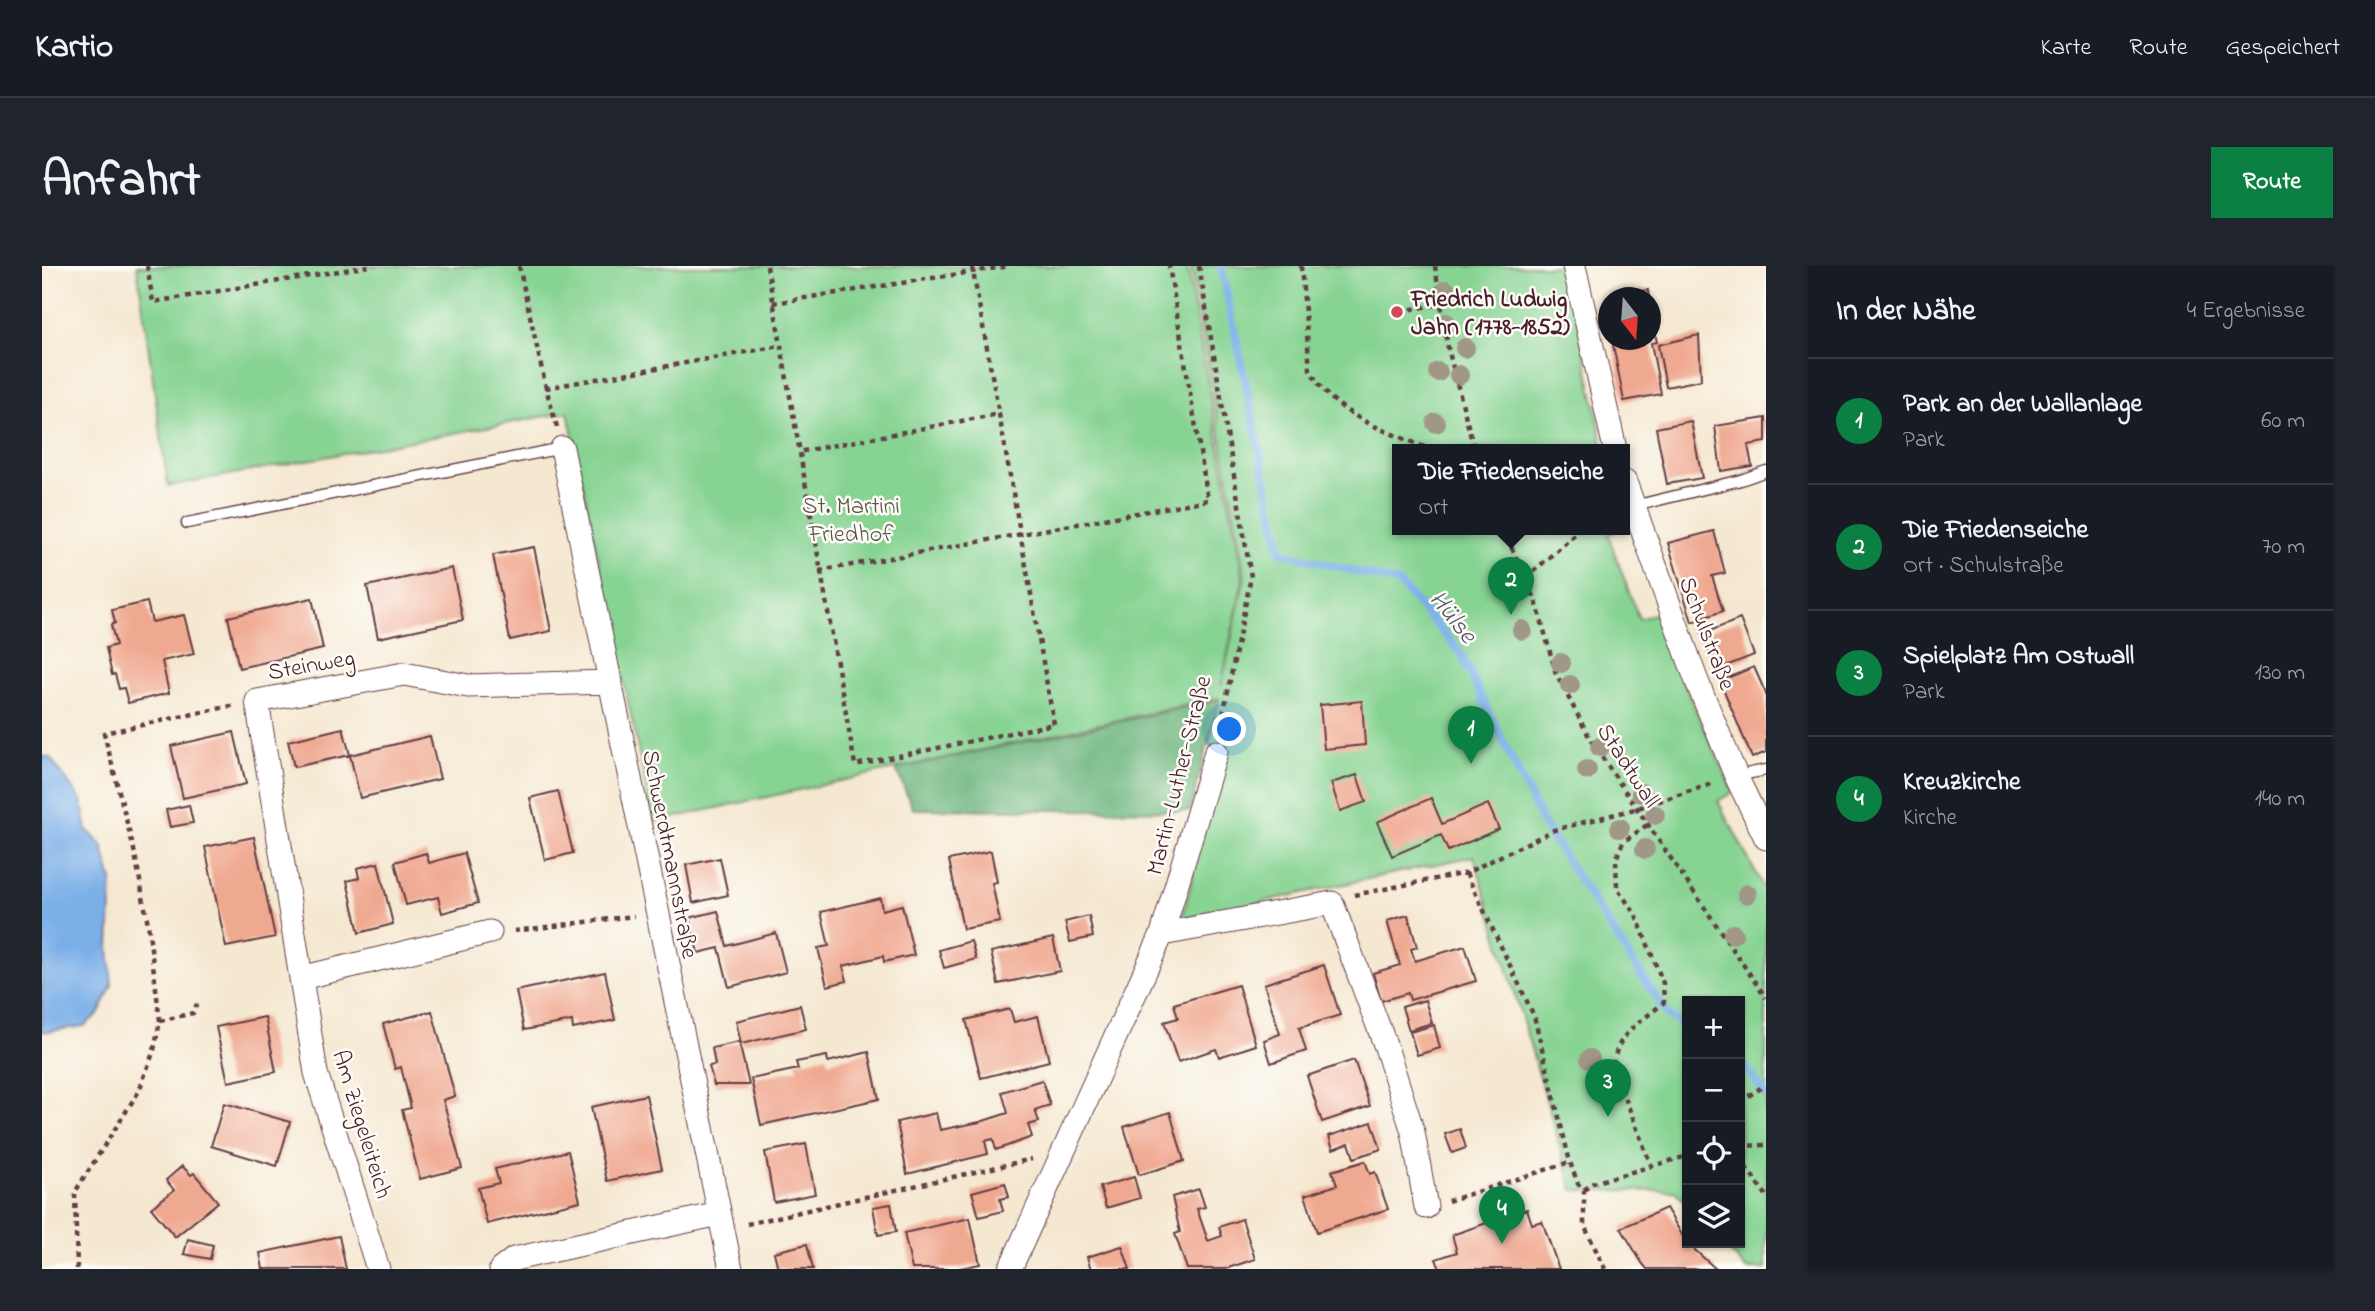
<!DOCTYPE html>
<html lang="de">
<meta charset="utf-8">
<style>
:root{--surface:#171b24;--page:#20242c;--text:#f1f3f6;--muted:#9ea1a6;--line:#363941;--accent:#0b8043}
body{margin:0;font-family:"Indie Flower",sans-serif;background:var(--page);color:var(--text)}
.controls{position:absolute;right:21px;bottom:21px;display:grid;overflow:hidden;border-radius:0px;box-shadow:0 2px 5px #0004}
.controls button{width:63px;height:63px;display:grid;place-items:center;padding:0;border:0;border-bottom:2px solid var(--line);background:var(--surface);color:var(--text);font:35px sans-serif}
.compass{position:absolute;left:1556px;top:21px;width:63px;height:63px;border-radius:50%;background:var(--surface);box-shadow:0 2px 5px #0004;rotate:163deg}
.you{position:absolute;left:1188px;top:464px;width:24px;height:24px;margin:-18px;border:5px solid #fff;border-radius:50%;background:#1a73e8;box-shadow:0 0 0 10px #1a73e833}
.badge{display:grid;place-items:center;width:46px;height:46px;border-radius:50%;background:var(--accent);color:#fff;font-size:23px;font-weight:700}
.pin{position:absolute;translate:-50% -58px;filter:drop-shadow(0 2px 4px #0008)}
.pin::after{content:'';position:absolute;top:37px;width:24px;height:21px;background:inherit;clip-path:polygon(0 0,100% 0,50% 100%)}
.popup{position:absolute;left:1350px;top:178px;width:238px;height:91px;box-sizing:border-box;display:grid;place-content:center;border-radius:0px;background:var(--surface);filter:drop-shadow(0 2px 5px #0005);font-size:23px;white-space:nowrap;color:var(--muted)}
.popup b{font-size:26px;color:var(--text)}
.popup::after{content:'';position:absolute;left:50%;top:100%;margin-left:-14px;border:14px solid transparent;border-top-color:var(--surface)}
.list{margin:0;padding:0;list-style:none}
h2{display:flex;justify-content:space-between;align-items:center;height:91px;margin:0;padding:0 28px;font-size:30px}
h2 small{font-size:23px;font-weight:400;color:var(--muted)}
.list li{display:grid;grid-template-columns:46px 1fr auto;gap:21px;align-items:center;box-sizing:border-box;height:126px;padding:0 28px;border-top:2px solid var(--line)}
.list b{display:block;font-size:26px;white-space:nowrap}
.list p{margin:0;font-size:23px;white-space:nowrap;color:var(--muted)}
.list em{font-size:23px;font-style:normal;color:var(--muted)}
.icon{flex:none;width:38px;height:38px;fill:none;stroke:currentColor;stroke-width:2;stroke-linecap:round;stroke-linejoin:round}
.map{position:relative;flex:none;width:1724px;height:1003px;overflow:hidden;border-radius:0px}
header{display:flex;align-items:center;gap:42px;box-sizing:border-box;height:98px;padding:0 35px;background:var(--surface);border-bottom:2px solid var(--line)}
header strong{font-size:33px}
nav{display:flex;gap:38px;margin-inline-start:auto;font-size:24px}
.intro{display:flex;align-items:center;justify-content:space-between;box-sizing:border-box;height:168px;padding:0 42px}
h1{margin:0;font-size:49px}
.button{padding:18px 32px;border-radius:0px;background:var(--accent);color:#fff;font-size:24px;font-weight:700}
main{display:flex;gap:42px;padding:0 42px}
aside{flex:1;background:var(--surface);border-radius:0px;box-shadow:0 2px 5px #0004}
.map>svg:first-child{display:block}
</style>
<header>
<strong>Kartio</strong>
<nav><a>Karte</a><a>Route</a><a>Gespeichert</a></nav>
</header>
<div class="intro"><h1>Anfahrt</h1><a class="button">Route</a></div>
<main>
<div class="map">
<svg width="1724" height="1003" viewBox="0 0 1724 1003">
<rect width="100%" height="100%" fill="#fdfcf7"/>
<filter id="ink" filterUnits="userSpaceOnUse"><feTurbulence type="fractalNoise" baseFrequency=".0143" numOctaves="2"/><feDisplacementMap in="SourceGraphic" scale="14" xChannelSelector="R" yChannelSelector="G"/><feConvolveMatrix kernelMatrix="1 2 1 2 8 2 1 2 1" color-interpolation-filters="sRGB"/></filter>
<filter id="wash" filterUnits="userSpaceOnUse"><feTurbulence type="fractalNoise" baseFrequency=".00686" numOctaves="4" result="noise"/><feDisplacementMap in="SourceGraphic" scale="28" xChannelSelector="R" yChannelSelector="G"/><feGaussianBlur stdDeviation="1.57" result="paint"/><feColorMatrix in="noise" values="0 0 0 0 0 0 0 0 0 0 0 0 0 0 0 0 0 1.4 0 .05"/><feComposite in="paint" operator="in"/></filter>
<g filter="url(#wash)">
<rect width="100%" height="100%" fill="#f5e8d1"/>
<path fill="#86d392" stroke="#68795e" stroke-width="2" d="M95,0H1145L1201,313L1179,420L1203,311L1149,0H1525L1562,183H1355V263H1579L1566,269L1597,353L1616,347L1642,418L1691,526L1676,535L1724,627V1003H1704L1680,977H1698V735H1645V938L1633,925L1531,924L1432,590L1140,653L1182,486L1167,479L1176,432L611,556L526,146L126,220Z"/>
<path fill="#6cb57c" stroke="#5b6a54" stroke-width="2" d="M1177,434L1148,545L871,543L854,503Z"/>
<path fill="#7aafe8" stroke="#62678a" stroke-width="2" d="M0,490L8,492L39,534L45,564L60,579L70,614L67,683L70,720L56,748L42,760L0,766Z"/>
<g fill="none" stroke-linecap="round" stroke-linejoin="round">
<path stroke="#7aafe8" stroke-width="8" d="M1179,0L1239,286L1357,317L1418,386L1501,558L1626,750L1645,761
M1698,794L1724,829"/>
</g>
<g id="blocks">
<path fill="#f0a991" d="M1606,24L1607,32H1575V30Z
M1608,47L1615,76L1609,77L1619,128L1582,135L1570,74H1608Z
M1657,69L1659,114L1624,121L1616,79Z
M1724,152V176L1706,179L1710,200L1679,205L1673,160Z
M1649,155L1660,212L1625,218L1614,162Z
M1672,265L1683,307L1670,310L1681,345L1650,356L1626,277Z
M492,281L509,365L468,374L451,289Z
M410,302L421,354L336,372L325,320Z
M270,332L281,383L197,402L186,351Z
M105,336L110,356L142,349L152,388L120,395L127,427L86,437L82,422L77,423L73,408L70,409L64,382L74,379L69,359L73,357L70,344Z
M1698,353L1712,389L1674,404L1660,368Z
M1712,401L1724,428V486L1710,492L1678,415Z
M1320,435L1323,479L1282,483L1278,439Z
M301,462L308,489L252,501L246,475Z
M192,466L204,518L141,532L129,480Z
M388,470L398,513L318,532L308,489Z
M1315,509L1324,536L1298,545L1289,517Z
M516,525L531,587L503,594L488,532Z
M1389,532L1400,558L1446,538L1457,563L1406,585L1399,569L1350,590L1335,556Z
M147,539L151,557L128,561L124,544Z
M212,571L233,671L184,681L163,581Z
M949,585L955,616L950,617L958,656L921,663L907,594Z
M384,587L387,597L422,587L436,637L400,647L396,631L364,639L353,596Z
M678,592L686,629L651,637L644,599Z
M336,597L351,658L317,667L305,615L317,612L315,602Z
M838,632L840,644L860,639L872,689L842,696L841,690L801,700L805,715L785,720L776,682L787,680L779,646Z
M676,645L685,680L734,667L744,706L687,721L677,682L656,687L647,652Z
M1366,649L1375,681L1369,683L1373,695L1423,680L1434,715L1368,734L1366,727L1339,735L1331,707L1358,699L1345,655Z
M1047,650L1051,671L1028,676L1023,656Z
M1011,672L1018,705L956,718L949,686Z
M929,675L934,693L902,702L897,684Z
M1282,699L1298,749L1257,762L1264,785L1229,797L1222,774L1238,768L1222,718Z
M563,706L573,754L531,763L530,755L482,764L474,725Z
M1196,719L1214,779L1177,791L1174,783L1136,796L1122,756L1136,752L1132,738Z
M1383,734L1390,757L1367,764L1360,741Z
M758,739L764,763L699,778L694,755Z
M968,743L972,756L996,750L1007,795L939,812L924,754Z
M390,745L413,830L401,834L420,902L378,913L360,844L369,842L359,801L353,803L341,758Z
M223,751L234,806L186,816L174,761Z
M1392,759L1398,782L1375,789L1368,766Z
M697,776L707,819H672L667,800L673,799L670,782Z
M827,786L837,833L719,859L709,813L756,803L754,796L785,790L786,796Z
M1312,794L1328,840L1280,856L1265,810Z
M1000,814L1008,839L993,844L997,856L986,859L990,871L954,884L951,873L943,875L946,888L865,908L855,856L894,847L898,864L938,856L966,847L960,826Z
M604,829L620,903L565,915L549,841Z
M182,837L248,856L235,900L169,880Z
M1128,846L1142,895L1097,909L1082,861Z
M1330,856L1339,883L1312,892L1307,877L1291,883L1287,870Z
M1418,863L1424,882L1410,887L1403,868Z
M764,878L773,928L732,936L723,886Z
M526,885L538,935L445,958L436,922L457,917L453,903Z
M1323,895L1328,908L1333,906L1346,943L1275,966L1263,929L1295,919L1290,905Z
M140,900L149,909L152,907L176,936L133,971L109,942L132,924L124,914Z
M1092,911L1098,932L1064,942L1058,921Z
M963,917L967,931L958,933L961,945L937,951L930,926Z
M1157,923L1163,941L1155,943L1166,975L1180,970L1177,961L1200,953L1213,993L1183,1003H1145L1133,968L1138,966L1130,931Z
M849,938L854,966L836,969L831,941Z
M1624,942L1645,977L1674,1003H1605L1600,997L1579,962Z
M1485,943L1490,958L1500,955L1517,1003H1398L1394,993L1415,986L1410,969Z
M928,952L938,998L914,1003H870L862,967Z
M297,970L304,1003H221L218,987Z
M146,973L171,979L168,993L142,988Z
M765,978L771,1003H736L732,986Z
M1080,980L1088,1003H1049L1045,991Z"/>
</g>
</g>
<g filter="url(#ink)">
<use href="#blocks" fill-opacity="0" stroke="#643d44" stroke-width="2"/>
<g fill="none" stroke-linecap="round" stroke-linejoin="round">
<defs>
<path id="lane" d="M1592,240L1699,214L1724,205
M145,257L520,182
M1694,510L1724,504"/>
<path id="street" d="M1532,0L1573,183
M520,182L689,1003
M1583,216L1654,413L1694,510L1724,572
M1120,668L1290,637L1344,781L1371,866L1384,941
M259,712L215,435L362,408L426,420L569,416
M336,1003L274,807L259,712L448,666
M459,1003L472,993L677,948
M968,1003L1120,668L1174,486"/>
</defs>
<use href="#lane" stroke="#643d44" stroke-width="13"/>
<use href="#street" stroke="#643d44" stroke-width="25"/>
<path stroke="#643d44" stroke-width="4.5" stroke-dasharray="5 5" stroke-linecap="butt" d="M105,0L111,36L327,0
M477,0L504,122
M725,0L813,499L1012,458L957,148L756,186
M930,0L957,148
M1157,0L1209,311L1178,464
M1259,0L1268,103C1289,149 1343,164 1387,183
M1393,0L1406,82L1432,183
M731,37L968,0
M1359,45L1398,38
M515,161L504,122L738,80
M1461,263L1494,335L1514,408L1551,478L1724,732
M777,305L1166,234L1127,0
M1484,312L1539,263
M1605,559L1581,576L1574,593L1575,622L1594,649L1621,717L1622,736C1600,757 1568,769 1573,806L1609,899
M1424,607L1492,750L1528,896L1536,918L1542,924V959L1563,1003
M1312,629L1424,607L1512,564L1593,543L1673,517
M472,665L592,650
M118,755L151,747L155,738
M1698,835L1719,822
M1698,880L1724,879
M1698,893L1724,929
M1542,924L1551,917L1645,890
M1406,935L1528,896
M705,958L990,893
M35,1003L33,926L97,825L112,784L118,755L106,658L93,588L62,467L194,439"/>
<use href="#lane" stroke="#fff" stroke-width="10"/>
<use href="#street" stroke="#fff" stroke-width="23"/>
</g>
<g fill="#a19787">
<circle cx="1404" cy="24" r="10"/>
<circle cx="1404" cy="57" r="10"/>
<circle cx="1423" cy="82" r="10"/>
<circle cx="1396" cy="106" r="10"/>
<circle cx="1417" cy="109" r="10"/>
<circle cx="1394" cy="157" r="10"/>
<circle cx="1480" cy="364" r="10"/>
<circle cx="1519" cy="397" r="10"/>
<circle cx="1528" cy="419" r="10"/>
<circle cx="1558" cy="481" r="10"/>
<circle cx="1545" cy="504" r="10"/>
<circle cx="1599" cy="527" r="10"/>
<circle cx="1613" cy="549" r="10"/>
<circle cx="1578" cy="562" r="10"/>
<circle cx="1603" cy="583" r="10"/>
<circle cx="1705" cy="628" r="10"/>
<circle cx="1691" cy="668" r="10"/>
<circle cx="1548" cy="793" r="10"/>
</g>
</g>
<circle fill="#d1495b" stroke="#fdfcf7" stroke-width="2.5" cx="1355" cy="46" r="7"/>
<g text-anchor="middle" stroke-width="5" stroke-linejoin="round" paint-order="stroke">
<g font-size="24" font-weight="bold" fill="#4a1f2b" stroke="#fdfcf7" text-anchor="start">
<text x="1369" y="40">Friedrich Ludwig<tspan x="1369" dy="28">Jahn (1778-1852)</tspan></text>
</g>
<g font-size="24" fill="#5c554a" stroke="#fdfcf7">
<text x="809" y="247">St. Martini<tspan x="809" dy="28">Friedhof</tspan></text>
</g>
<g font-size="24" fill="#4a1f2b" stroke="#fdfcf7">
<text transform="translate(1666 367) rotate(69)" y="8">Schulstraße</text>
<text transform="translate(269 398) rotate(-10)" y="8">Steinweg</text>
<text transform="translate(1587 499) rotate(57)" y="8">Stadtwall</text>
<text transform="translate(1136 509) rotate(-76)" y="8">Martin-Luther-Straße</text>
<text transform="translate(629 588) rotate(79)" y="8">Schwerdtmannstraße</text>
<text transform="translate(321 858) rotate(73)" y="8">Am Ziegeleiteich</text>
</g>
<g font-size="26" font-style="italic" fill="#5b516d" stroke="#fdfcf7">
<text transform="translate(1412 350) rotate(51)" y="9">Hülse</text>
</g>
</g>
</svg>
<div class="controls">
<button>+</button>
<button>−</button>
<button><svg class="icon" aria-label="locate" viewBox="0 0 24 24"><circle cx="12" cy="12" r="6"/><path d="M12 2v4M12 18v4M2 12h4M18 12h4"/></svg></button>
<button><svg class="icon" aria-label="layers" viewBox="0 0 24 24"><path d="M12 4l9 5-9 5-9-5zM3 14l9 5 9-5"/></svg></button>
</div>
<svg class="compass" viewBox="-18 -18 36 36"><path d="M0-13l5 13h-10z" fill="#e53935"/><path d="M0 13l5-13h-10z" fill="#9ea1a6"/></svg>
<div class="you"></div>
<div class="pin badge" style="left:1429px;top:498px">1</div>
<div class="pin badge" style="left:1469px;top:349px">2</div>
<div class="popup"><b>Die Friedenseiche</b>Ort</div>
<div class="pin badge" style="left:1566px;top:851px">3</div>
<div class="pin badge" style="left:1460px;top:978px">4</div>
</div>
<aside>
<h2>In der Nähe<small>4 Ergebnisse</small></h2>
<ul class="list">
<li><span class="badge">1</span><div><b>Park an der Wallanlage</b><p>Park</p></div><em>60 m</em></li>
<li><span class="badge">2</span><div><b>Die Friedenseiche</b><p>Ort · Schulstraße</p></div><em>70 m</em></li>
<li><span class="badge">3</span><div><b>Spielplatz Am Ostwall</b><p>Park</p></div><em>130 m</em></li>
<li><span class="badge">4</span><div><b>Kreuzkirche</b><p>Kirche</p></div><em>140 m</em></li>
</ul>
</aside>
</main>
